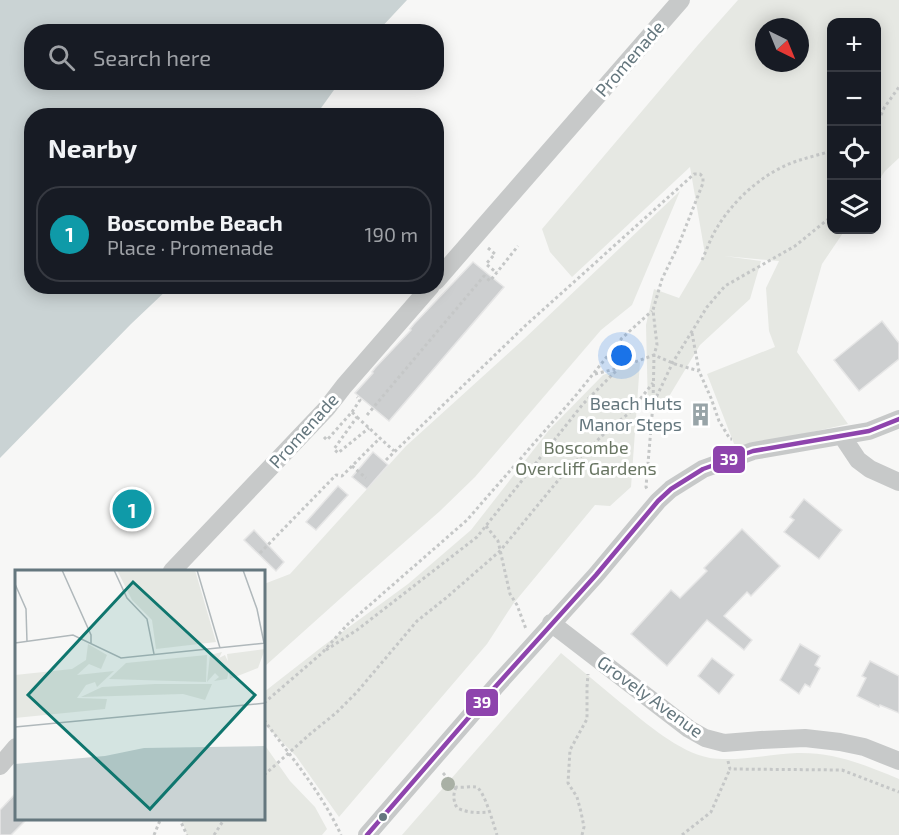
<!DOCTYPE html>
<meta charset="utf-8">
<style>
:root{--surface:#171b24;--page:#242831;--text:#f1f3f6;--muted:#9ea1a6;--line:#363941;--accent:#0b8043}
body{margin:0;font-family:"Exo 2",sans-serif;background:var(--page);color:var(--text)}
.controls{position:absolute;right:18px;top:18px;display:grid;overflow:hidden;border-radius:12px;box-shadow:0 3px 15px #0003}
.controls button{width:54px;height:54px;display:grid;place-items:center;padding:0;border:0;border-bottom:2px solid var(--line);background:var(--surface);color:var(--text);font:30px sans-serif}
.compass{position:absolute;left:755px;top:18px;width:54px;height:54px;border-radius:50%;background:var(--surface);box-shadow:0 3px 15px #0003;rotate:137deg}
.you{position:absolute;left:622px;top:356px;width:21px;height:21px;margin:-15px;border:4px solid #fff;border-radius:50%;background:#1a73e8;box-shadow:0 0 0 9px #1a73e833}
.badge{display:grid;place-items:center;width:39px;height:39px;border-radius:50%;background:var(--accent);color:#fff;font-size:20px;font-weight:700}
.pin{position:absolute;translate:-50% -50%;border:3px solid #fff;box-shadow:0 2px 6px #0006}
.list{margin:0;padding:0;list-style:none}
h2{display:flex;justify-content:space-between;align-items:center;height:78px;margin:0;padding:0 24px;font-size:26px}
h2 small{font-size:20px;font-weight:400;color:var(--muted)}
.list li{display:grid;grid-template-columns:39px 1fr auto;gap:18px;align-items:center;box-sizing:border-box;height:96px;margin:0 12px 12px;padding:0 12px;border:2px solid var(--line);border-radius:24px}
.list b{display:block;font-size:22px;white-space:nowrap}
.list p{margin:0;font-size:20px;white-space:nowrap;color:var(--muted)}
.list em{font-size:20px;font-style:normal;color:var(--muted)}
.icon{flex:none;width:33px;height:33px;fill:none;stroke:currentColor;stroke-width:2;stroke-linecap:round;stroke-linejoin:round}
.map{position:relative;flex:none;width:899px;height:835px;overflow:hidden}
.search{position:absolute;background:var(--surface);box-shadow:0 3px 15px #0003;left:24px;top:24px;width:420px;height:66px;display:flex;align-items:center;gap:15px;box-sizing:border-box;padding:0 21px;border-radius:24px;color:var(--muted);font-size:22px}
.panel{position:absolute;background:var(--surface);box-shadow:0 3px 15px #0003;left:24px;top:108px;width:420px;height:186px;border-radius:24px}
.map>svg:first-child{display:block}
</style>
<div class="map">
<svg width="899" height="835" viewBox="0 0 899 835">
<rect width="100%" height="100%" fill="#f7f7f6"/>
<path fill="#e6e8e3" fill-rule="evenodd" d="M738,0H899V158L885,171L877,183L876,22H832V230H845L822,264L797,352L848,424L736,449L707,374L775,347L769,331L766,288L779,261L724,256L761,261L750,299L700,345L662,408L648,409L646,325L654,289L679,298L705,254L690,167L572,277L550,252L542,229L698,45ZM764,27H800V63H764Z
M680,191L632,305L601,330L475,477L440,511L351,589L264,667V584L290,574L406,446L524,339Z
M640,362L631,487L610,506L595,505L513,604L487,644L339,817L296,756L264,724V692L323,646L408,584L471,530L549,430L603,375Z
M561,653C581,670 601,686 621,703C646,723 678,752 710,758C736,762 771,754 797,753C835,752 865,765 899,779V835H402Z
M264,744L290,781L315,807L327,829L322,835H187L181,819L264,818Z"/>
<path fill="#cad3d4" d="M0,0H407L378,31L32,32V82L339,83L316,115L32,116V286L170,287L131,324L0,458Z"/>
<path fill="#cdcfd0" stroke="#e6e6e6" stroke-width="1.5" d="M473,262L504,287L389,421L355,393L373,373L372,372L375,368L411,330L410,329L414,324Z
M882,321L899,343V359L859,391L834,360Z
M373,452L388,465L367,489L352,477Z
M338,486L348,495L316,530L306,522Z
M804,499L842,530L819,559L784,532L794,520L790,517Z
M742,529L780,566L751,596L747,592L724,616L752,640L744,650L707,620L667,666L631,634L671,590L680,598L707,571L704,568Z
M254,530L284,562L276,571L244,540Z
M800,644L820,656L815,665L820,668L810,687L805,684L799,694L780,680Z
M712,658L734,675L719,694L698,676Z
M870,661L899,676V713L880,705L879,707L857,696L866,678L862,676Z
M16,793V819H27L11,835H0V810Z"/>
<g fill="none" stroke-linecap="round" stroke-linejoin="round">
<path stroke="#c5c7c7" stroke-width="3" stroke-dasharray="3 3" stroke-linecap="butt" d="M876,126L884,108L899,87
M488,248L495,254L486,264L497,273
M702,260C707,249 711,237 718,226C736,197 767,170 800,160C810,157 821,154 832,151
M692,333L699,371L711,398L719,421L730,439H732
M595,374L619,368L654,355L675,364L699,371
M654,402L673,362L707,307L725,286L795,246L832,216
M352,412L360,400L357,397
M367,415L484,276L490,281L518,246
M357,417L394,451
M324,437L327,440L352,412L357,417L334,449L338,453L369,428
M386,460L525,326L694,174H700L703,177V183L679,244L662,279L653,310L657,345L654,355L653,404L646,487L647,489
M352,466L366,478
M486,526L498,541L510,594L517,605L526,629
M260,553L336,475L342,476L380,438
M326,650L357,630L477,537L583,404L619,368
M264,703L322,653L348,624L467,520L577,394L622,338L652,311
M264,720C291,757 322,793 341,835
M728,761L730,769L842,770L899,792
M443,773L456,787C462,788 470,786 476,787C484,789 494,826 497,835
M264,775L310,734L336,713L357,692L417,621L446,598L500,551L565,472L609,429L628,414L653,383
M456,787C453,795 453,800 457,808C468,813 477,813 489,812
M179,818L187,835
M154,835L161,818
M214,835L225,818
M582,835L584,827L581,812L577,797L568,783L570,750L587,719V687L588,674
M682,835L711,812L730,769"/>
<path stroke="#c7c9c9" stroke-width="18" d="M436,281L681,0
M842,436L858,460L870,469L899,482
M172,571L327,408L344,386L431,286
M551,623L689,729L705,738L724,743L761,740L805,738L840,742L864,747L899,761
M0,766L16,747
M367,835L496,686L596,575L658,501L671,489L703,469L753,451L869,431L899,419"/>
<defs>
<path id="bus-1" d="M367,835L496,686L596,575L658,501L671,489L703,469L753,451L869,431L899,419"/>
</defs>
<use href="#bus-1" stroke="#fff" stroke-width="9"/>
<use href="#bus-1" stroke="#8e44ad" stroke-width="4.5"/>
</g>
<circle fill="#a9b0a5" cx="448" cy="784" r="7"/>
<defs>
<symbol id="building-bare" viewBox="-9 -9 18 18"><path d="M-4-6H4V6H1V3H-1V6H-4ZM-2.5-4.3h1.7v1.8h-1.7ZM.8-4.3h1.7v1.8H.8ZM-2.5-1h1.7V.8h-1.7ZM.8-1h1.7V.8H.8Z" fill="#98a4a8" stroke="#fff" stroke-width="2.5" paint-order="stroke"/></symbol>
</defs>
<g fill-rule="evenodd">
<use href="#building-bare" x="684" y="398" width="33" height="33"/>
</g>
<circle fill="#65777e" stroke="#fff" stroke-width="2" cx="383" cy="817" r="5"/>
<g text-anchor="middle" stroke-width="6" stroke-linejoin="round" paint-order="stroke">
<g font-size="18" fill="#65777e" stroke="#fff">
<text transform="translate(630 59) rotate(-49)" y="6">Promenade</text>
<text transform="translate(304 431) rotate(-48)" y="6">Promenade</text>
<text transform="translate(650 697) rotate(36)" y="6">Grovely Avenue</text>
</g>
<g font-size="18" fill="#65777e" stroke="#fff" text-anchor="end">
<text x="682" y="410">Beach Huts<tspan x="682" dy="21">Manor Steps</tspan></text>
</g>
<g font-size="18" fill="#697663" stroke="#fff">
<text x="586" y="454">Boscombe<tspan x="586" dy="21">Overcliff Gardens</tspan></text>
</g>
</g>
<g transform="translate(15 570)">
<rect width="250" height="250" fill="#f7f7f6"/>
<path d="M102,0H180L201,72L141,79L137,50L117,30ZM73,74L92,85L86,99L74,94L62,105L99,101L82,117L80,112L71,115L62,128L92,129L90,139L0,148V105L57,99L71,90ZM250,79L243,98L215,109L212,84ZM207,82L204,88L210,85L215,96L212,109L199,111L204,107L200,103L192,112L195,85ZM192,85L191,112L94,109L111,93ZM140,114H197L190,130L168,124L66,127L87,117Z" fill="#e6e8e3"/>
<path d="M250,176V250H0V194L90,186L129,178Z" fill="#cad3d4"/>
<path fill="none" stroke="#b0b8bb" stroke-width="1.5" d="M47,0L76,65V73M99,0L112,28L132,49L139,84M182,0L205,78M228,0L242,39L249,73M0,14L11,39L12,72M0,73L58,65L106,88L251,73M0,157L251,133"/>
<path fill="#0f766e" fill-opacity="0.15" stroke="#0f766e" stroke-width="3" d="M118,12L240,125L135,239L13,125Z"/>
<rect width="250" height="250" fill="none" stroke="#65777e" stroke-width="3"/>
</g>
<g stroke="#fff" stroke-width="2">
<rect x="712" y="445" width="34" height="29" rx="6" fill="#8e44ad"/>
<rect x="465" y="688" width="34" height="29" rx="6" fill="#8e44ad"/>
</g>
<g font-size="16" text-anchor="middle" font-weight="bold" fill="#fff">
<text x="729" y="465">39</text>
<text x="482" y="708">39</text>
</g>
</svg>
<div class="controls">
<button>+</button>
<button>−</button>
<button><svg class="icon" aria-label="locate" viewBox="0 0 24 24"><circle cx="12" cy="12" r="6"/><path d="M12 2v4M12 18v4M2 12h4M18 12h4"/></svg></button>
<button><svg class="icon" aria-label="layers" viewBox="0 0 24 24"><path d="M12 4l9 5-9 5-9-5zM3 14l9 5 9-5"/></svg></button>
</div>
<svg class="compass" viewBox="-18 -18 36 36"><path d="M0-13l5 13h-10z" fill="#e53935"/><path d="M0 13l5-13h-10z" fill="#9ea1a6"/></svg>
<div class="you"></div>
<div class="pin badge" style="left:132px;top:509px;background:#0f9aa8">1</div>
<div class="search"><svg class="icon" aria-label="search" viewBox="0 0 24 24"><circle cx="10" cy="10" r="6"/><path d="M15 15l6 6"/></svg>Search here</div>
<section class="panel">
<h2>Nearby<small></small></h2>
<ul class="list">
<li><span class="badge" style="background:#0f9aa8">1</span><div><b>Boscombe Beach</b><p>Place · Promenade</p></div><em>190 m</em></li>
</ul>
</section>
</div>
